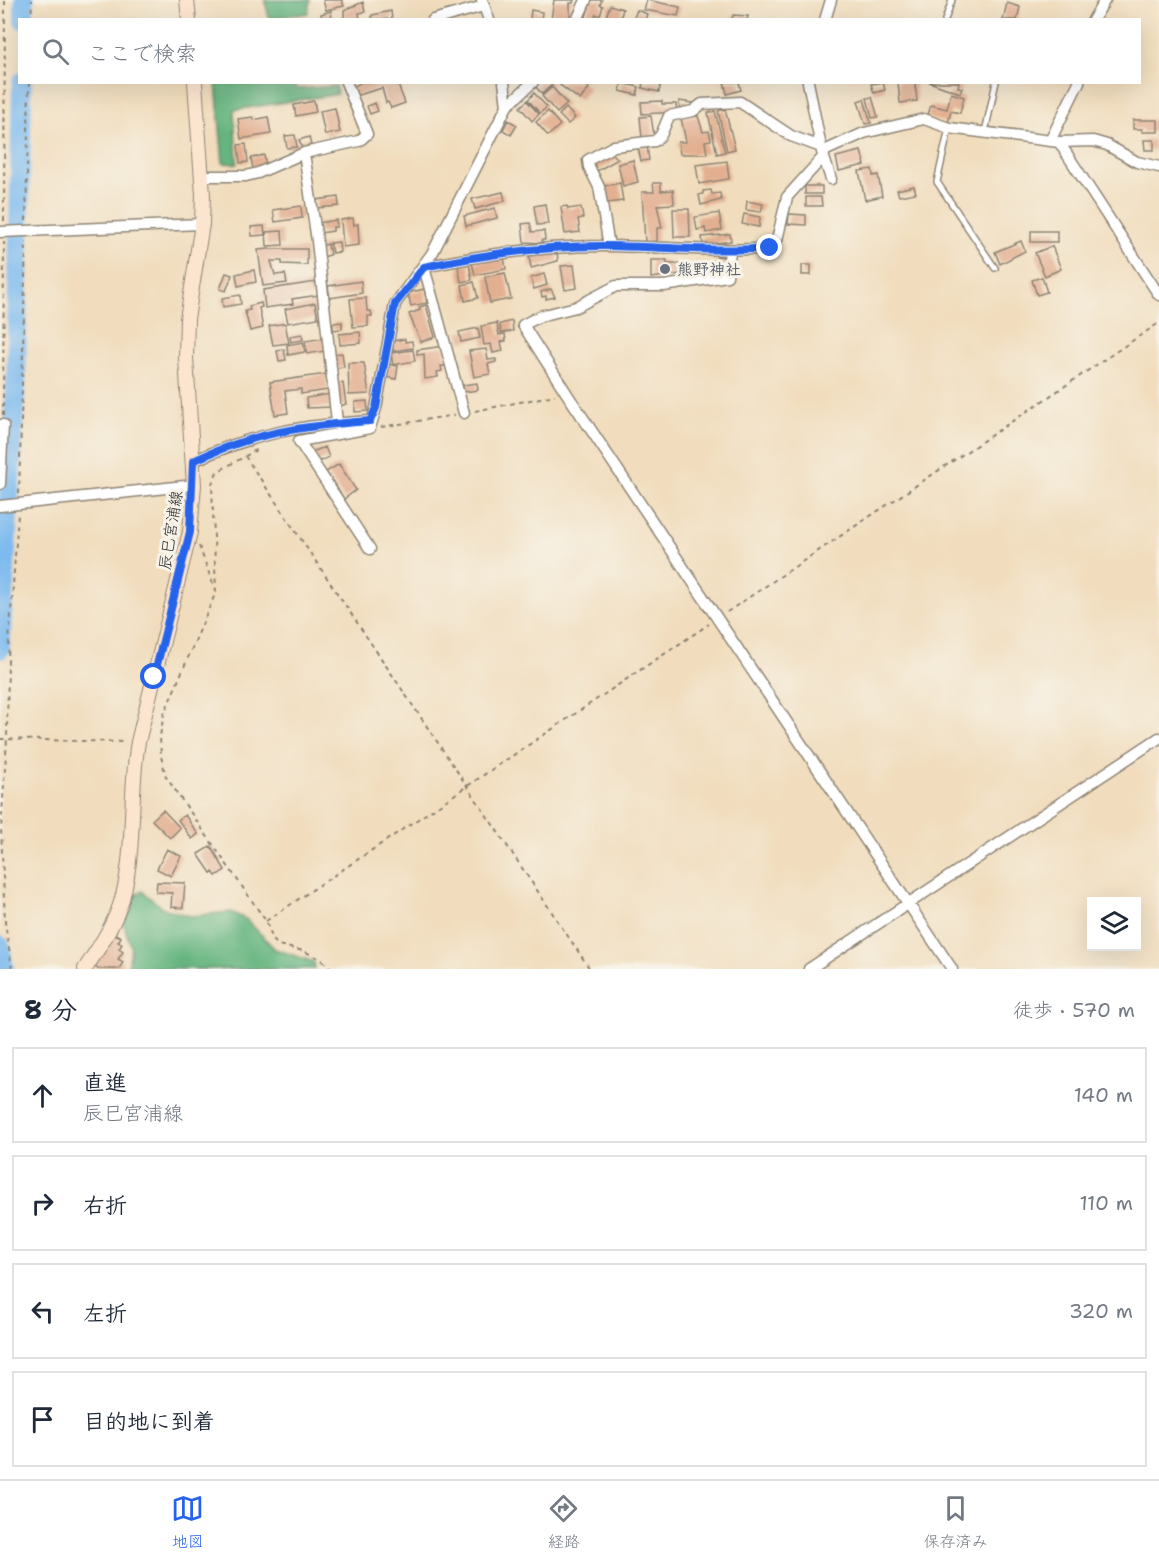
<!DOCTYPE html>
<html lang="ja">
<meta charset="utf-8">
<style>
:root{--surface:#fff;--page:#f6f6f7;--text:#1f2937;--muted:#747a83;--line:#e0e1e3;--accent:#2563eb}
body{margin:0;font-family:"Shantell Sans","Klee One",sans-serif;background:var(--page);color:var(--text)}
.controls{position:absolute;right:18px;bottom:18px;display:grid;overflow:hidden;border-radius:0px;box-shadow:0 6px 24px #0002}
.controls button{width:54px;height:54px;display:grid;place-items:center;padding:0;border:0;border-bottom:2px solid var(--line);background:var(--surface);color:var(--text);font:30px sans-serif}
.stop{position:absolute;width:18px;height:18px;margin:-14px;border:4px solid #2563eb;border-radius:50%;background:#fff}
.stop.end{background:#2563eb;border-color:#fff;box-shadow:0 2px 6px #0008}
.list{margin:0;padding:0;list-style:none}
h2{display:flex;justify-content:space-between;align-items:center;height:78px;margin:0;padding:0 24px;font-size:26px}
h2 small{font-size:20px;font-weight:400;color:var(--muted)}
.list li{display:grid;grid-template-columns:39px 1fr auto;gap:18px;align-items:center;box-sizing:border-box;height:96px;margin:0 12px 12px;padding:0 12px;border:2px solid var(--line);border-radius:0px}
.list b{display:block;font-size:22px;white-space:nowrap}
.list p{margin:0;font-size:20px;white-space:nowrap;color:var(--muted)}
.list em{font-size:20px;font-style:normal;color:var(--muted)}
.icon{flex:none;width:33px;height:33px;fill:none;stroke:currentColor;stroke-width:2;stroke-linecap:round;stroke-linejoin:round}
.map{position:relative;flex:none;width:1159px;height:969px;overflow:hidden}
.search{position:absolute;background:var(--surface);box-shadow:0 6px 24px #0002;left:18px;right:18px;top:18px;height:66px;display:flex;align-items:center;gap:15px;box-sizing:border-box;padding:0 21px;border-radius:0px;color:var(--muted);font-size:22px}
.sheet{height:510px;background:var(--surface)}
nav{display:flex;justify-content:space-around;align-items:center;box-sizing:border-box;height:84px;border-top:2px solid var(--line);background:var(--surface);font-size:16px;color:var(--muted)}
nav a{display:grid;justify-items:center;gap:3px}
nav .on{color:var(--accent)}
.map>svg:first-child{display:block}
</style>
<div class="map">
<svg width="1159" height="969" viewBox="0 0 1159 969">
<rect width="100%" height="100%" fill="#f7f3e8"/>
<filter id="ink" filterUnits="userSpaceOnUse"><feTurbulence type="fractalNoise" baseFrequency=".0167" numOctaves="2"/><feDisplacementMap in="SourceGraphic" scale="12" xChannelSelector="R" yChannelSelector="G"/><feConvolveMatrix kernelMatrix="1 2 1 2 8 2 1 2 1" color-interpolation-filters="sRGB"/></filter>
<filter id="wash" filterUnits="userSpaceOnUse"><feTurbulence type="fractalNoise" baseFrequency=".008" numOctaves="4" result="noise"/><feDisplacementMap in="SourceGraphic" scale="24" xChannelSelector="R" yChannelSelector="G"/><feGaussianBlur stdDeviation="1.35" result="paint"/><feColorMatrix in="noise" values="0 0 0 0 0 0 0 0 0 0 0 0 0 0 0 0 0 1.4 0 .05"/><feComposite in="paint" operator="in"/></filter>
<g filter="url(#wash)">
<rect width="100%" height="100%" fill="#f1ddbd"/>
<path fill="#66b580" stroke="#487056" stroke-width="1.5" d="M265,0H310L308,13L269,19Z
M216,83H295L296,89L336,86L337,94L234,110L237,164L223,163Z
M142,891L163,908L190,916L231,912L246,919L275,949L314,962L315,969H128L131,947L123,922L130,899Z"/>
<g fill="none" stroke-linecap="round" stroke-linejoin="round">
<path stroke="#7cbaef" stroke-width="20" d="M24,20V0
M0,649L16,382L22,82
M0,946L4,969"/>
</g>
<g id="blocks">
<path fill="#e3af91" d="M323,0H342L344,6L326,10Z
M554,0H574L573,3H570V20H551Z
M591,0H602L600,5L603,6L600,16L596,14L594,20H585Z
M647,0L680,7L678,16L644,10Z
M363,2L365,12L359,13L360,20H344V10Z
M1007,3L1020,7L1017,20H1003Z
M610,5L623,9L620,20H605Z
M531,10L542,12L541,20H530Z
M637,10L647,14L645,20H633Z
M331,11L332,20H322L321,14Z
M391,11L392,19L372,20V15Z
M733,15L748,16L747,20H732Z
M361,82H397L405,103L391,108L388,102L386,103L382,88L355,96L352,88Z
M539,82H555L542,94L535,86Z
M562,82H582L589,88L580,100L560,85Z
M643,82H661L659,92L642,88Z
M724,82H739L741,90L727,94Z
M883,82L885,90L874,93L871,84Z
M898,82H915L917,101L900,103Z
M929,82H959L958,87L962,88L960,93Z
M622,83L639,87L637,95L620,91Z
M552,87L567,104L557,113L542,96Z
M534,93L547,107L540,113L528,100Z
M951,93L964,97L960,113L951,111L948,123L927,118L931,105L947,109Z
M872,97L878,117L872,118L867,98Z
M864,99L871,123L865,124L858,101Z
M314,101L316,112L296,116L294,105Z
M527,101L539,114L532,121L520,107Z
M662,101V104H676L677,112L642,114L641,102Z
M679,101L693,103L694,108L680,110Z
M375,103L378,111L370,114L367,106Z
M335,108L340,132L325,135L320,111Z
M566,108L575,118L568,124L559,115Z
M725,109L735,149L727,151L718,111Z
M548,111L560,125L548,136L536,122Z
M715,111L725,152L717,154L708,113Z
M651,116L654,136L642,138L640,117Z
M698,116L703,132L709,131L711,140L705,141L707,154H680L678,142H686L681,118Z
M253,117L254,120L268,117L271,134L241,139L238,119Z
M508,120L517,125L511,135L503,130Z
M1133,120H1158V132H1142V129H1133Z
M295,135L297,147L287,148L285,136Z
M309,137L311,145L302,148L299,140Z
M1144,140H1154V150H1145Z
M246,144L248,162L240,163L238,145Z
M647,146L649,160L641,161L638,148Z
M610,151L618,159L597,171L592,161Z
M861,151L865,165L839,171L836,157Z
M264,155L266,167L253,169L251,158Z
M633,160L638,182L623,186L618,164Z
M727,161L729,179L699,184L696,165Z
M872,169L873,176L878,175L882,196L865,200L859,171Z
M620,183L623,201L607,203L604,186Z
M653,183H661V191L673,190L674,204L657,205L662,228H657V241L645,242L642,192H654Z
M805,186H822V194H805Z
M914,186L916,193L899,196L897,190Z
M711,190L712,194L720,193L721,200L701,205L699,195L703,194V191Z
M503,192L505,201L475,209L472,199Z
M338,197L339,206L317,208L316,200Z
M806,197H821L822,206H806Z
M747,201L763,204L761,212L746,210Z
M545,204L548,224L537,225L534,206Z
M301,206L302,218L275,222L273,210Z
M567,206L568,209L581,207L583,218L578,219L580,232L565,234L561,207Z
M495,208L497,218L466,226L464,216Z
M673,209H689L690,237H674Z
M719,213L722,230L706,233L705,228L697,230L695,217Z
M744,214L760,217L759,227L742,224Z
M789,214L806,215V225L788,224Z
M353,218L354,225L358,224L359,245L343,247L341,220Z
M336,220L337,227H333V231L320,233L318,223Z
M530,223L532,232L544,231L545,240H542V243L524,242L522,224Z
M264,226L265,235L252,236L251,227Z
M282,231L283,245L267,246L266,232Z
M1031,231H1057V242H1031Z
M730,234L731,241L703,245L702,237Z
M1021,241L1025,251L1000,264L995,252Z
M339,242L340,252L332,253L330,243Z
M328,244L330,255L322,257L320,246Z
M1052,246L1061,269L1045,276L1035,253Z
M269,249H307V265L282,264V261H271L275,275L285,274L287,283L263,286L258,250Z
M557,251L558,261L531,268L529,256Z
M717,256L724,257L723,272L715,271Z
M504,257L506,269L475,275L472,263Z
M651,260H667V264H679L680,274L651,278Z
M469,264L472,280L461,282L458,266Z
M574,265L577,288L565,290L561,266Z
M802,265H811V275H802Z
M254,270L256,282L238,286L236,274Z
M226,273L232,275L226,291L220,289Z
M505,273L511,299L490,303L485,277Z
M544,274L547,285L534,289L531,278Z
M1042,277L1047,292L1037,295L1032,280Z
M361,281L362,293L330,298L328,286Z
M316,282L319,295L292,299L293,304L265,308L263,290Z
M474,282L478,298L465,301L462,285Z
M424,289L427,303L411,306L408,293Z
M551,289L555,297L546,299V296L542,297L541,292Z
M240,295L241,304L223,307L222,298Z
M366,298L367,311H371L372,316H368V326L353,327L350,299Z
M261,303L262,307L259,308L263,328L250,331L245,311L250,310L249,306Z
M315,303L318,318L288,323L285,309Z
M426,305L435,337L421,342L409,314L420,310L419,307Z
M512,321L513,331L501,333L500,324Z
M342,322V329L333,330V323Z
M285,323L289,343L273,345L269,326Z
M497,323L499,335L505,334L506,341L501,342L503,351L493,353L491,344L484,345L481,326Z
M478,328L480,338L461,342L459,332Z
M360,332L361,343L340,345L339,334Z
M302,334L303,340L291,342L290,336Z
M324,338L326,351L307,354L305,341Z
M405,339V342L412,341L413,348L393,351L392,341Z
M303,342L305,352L288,355L287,345Z
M444,346L447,366H441L442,371L437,372L438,377L425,379L424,354L417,355V350Z
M284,349L286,360L279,361L277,351Z
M486,349L488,360L496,359V362L488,364L490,374L474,377L469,351Z
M413,350L415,361L393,365L391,353Z
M342,353L344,367L335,368L333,354Z
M348,363H364L369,394L349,395Z
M388,364L398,366L396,379L386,377Z
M326,374L328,390L301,394V389L285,391L288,413L275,415L270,382Z
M343,383L346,404L340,406L336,384Z
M477,383L478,390L464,392L463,385Z
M330,394L332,407L307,408L306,398Z
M367,401L368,411L355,412V402Z
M325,447L329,457L316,463L312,452Z
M339,464L356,490L344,499L326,472Z
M163,810L180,828L170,838L152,820Z
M185,815L198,834L192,839L178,820Z
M211,846L225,870L216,876L213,872L211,873L198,854Z
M167,849L181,856L171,876L157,869Z
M157,882L185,883L183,908L171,907L172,893L156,892Z
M115,934L121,937L118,942L122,944L119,949L123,952L118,959L123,962L119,969H98L95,967Z"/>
</g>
</g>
<g filter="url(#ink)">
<use href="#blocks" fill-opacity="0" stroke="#8e8474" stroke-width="1.5"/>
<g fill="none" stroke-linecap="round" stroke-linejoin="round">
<defs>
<path id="service" d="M945,20L952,0
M949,128L937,182L995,268
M985,132L996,82"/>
<path id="minor" d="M482,0L489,20
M433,20L484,6
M577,20L586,0
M825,20L831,0
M1093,20L1105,0
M504,82L507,106
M808,82L822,152L831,179
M1051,139L1079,82
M1059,142L1159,295
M822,152L864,133L924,119L949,128L1059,142L1093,141L1107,145L1137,162L1159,167
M304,153L317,241L337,422
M203,176H246L258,173L304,153L359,141L367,134L346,82
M0,232L202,224
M609,246L599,187L589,167L588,160L614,146L655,141L661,135L669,116L693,111L702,104L740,102L791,136L821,147
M730,251L727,276L664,286H616L576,307L540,316L523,325L567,394L952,969
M424,267C486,254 547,245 610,246C664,247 717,252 770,248L777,240L787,197L824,156
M424,267L464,413
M0,425H3L0,484
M193,461C255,433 303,425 370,421
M0,506L194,485
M370,549L299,441L370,428L376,408L395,304L433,252L507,106L533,82
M809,969L1159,738"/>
<path id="secondary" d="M187,0L189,20
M85,969C99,947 115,924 122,899C136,849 129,793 138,742L190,532L194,485L186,358L187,319L202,224L203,195L195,82"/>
</defs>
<use href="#service" stroke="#8e8474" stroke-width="8"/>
<use href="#minor" stroke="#8e8474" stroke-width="13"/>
<use href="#secondary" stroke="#8e8474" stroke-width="16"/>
<path stroke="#8e8474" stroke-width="2" stroke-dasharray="4.5 4.5" stroke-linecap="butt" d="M31,20L32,0
M4,221L5,0
M26,221L29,82
M475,411L555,395
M3,416L4,242
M381,427L455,415
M245,456L590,969
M19,494L26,241
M199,546L216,592L164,714L160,736L161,756L166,777L266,921L273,940L278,945L304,951L322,960L331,969
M216,592L212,484L217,472L258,449
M727,612L1159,323
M0,739L126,742
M266,921L709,624
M12,969L5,922L1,829L7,739L8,657L18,514"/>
<use href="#service" stroke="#fff" stroke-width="5"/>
<use href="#minor" stroke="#fff" stroke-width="10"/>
<use href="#secondary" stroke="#fce5cf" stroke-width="14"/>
</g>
</g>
<g fill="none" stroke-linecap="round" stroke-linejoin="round" filter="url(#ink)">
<path stroke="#2563eb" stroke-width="8" d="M154,677L190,532L193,461C255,432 303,426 370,421L376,408L395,304L424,267C486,254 547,245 610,246C664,247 717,252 770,248"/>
</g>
<circle fill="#6b7280" stroke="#f7f3e8" stroke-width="2" cx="665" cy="269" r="6"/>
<g text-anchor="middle" stroke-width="6" stroke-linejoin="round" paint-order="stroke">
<g font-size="16" font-weight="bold" fill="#5b616d" stroke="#f7f3e8" text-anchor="start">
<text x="677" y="275">熊野神社</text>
</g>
<g font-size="16" fill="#2b2b2b" stroke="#f7f3e8">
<text transform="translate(170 530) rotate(-81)" y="6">辰巳宮浦線</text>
</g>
</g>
</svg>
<div class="controls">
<button><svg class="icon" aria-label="layers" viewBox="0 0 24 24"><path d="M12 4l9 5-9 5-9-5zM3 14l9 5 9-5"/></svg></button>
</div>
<div class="stop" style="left:154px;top:677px"></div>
<div class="stop end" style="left:770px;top:248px"></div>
<div class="search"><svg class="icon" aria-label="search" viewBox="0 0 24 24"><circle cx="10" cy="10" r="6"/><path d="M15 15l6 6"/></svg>ここで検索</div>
</div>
<section class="sheet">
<h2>8 分<small>徒歩 · 570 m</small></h2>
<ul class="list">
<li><svg class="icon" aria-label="ahead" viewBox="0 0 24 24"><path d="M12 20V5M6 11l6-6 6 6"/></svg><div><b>直進</b><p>辰巳宮浦線</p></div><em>140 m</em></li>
<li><svg class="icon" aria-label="right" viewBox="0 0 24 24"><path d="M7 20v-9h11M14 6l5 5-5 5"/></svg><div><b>右折</b></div><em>110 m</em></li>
<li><svg class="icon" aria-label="left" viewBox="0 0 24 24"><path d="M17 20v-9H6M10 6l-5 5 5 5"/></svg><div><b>左折</b></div><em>320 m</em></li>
<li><svg class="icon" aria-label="arrive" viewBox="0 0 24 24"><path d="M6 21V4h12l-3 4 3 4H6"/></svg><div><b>目的地に到着</b></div></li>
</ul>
</section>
<nav>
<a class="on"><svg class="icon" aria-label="map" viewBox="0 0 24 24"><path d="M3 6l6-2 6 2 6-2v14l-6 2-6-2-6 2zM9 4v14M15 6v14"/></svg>地図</a>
<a><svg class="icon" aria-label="directions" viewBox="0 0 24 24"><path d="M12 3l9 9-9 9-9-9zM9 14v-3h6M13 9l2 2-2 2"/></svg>経路</a>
<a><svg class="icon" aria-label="saved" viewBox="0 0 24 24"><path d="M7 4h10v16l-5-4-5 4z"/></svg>保存済み</a>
</nav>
